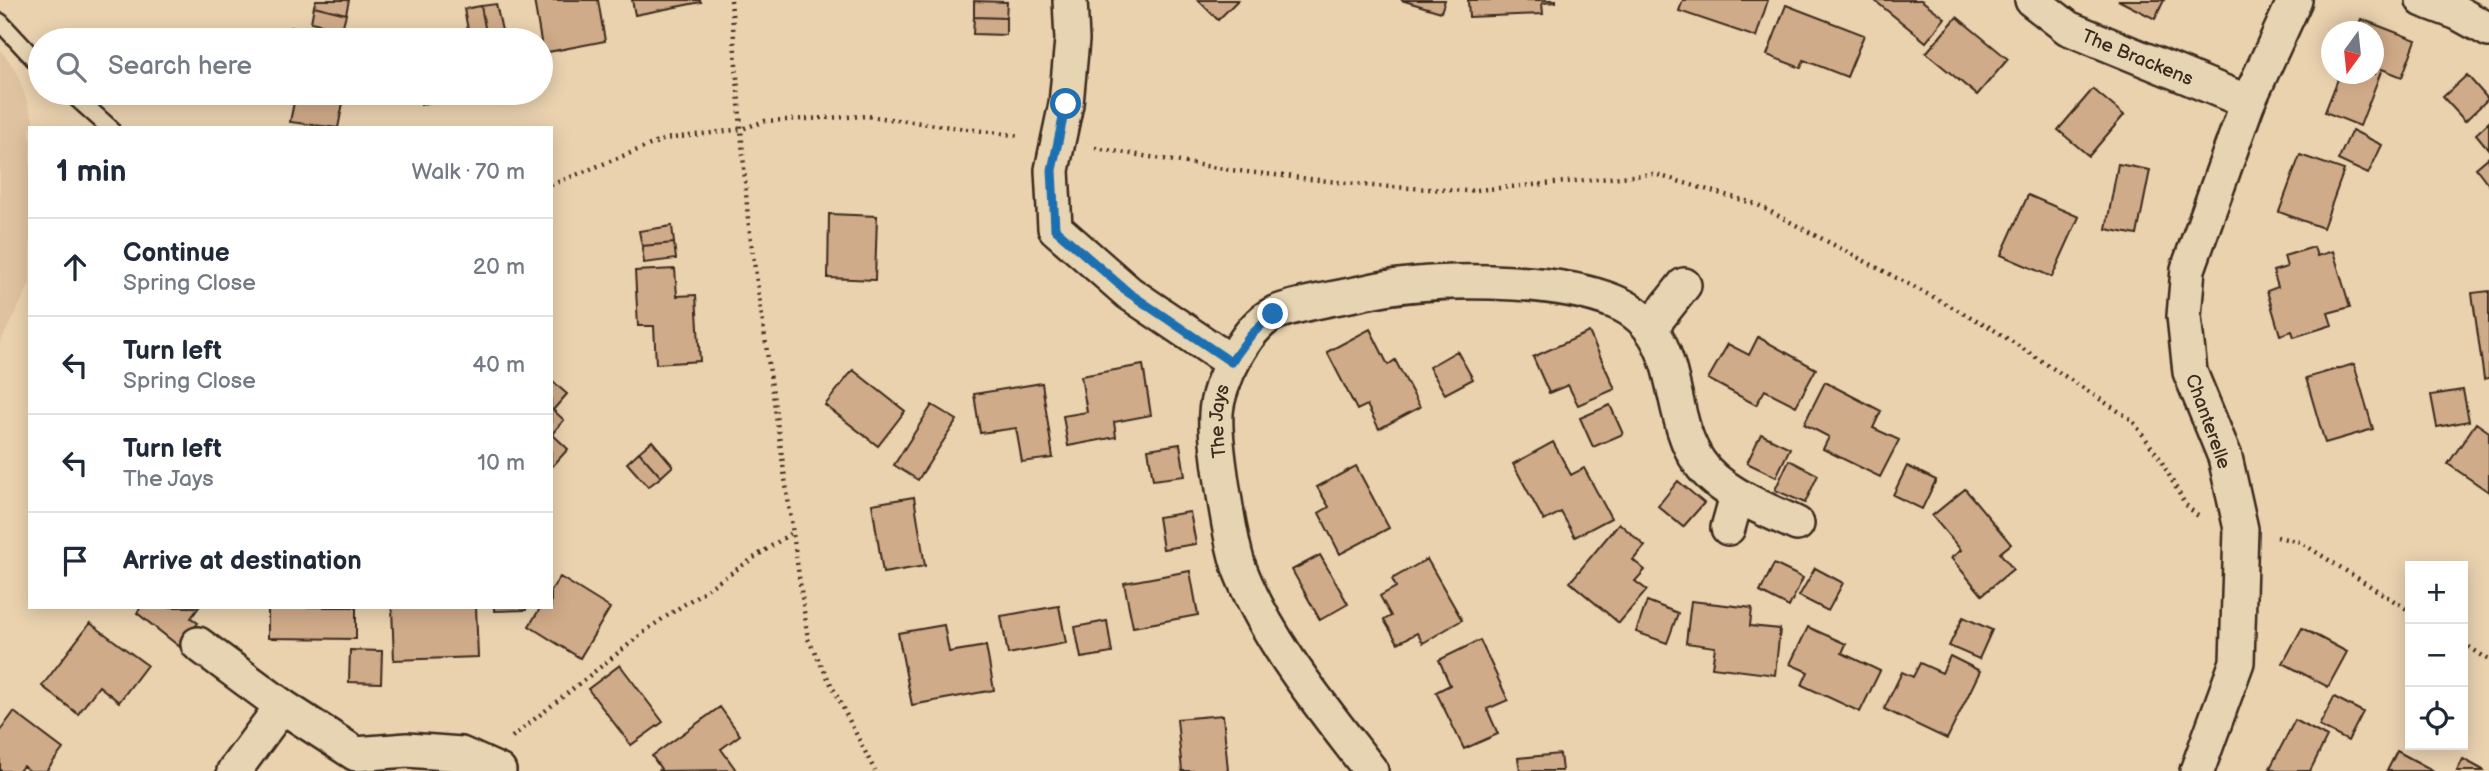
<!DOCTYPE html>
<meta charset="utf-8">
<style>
:root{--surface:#fff;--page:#f6f6f7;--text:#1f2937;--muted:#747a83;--line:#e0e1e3}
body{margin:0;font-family:"Balsamiq Sans",sans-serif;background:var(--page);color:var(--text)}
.controls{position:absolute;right:21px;bottom:21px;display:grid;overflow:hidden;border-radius:0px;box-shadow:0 4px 18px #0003}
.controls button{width:63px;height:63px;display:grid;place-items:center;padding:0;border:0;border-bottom:2px solid var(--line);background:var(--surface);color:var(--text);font:35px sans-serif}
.compass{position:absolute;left:2321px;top:21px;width:63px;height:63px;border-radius:50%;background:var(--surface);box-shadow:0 4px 18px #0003;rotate:195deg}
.stop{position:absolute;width:21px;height:21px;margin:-16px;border:5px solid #1f6fb2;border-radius:50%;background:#fff}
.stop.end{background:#1f6fb2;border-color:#fff;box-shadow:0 2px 7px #0008}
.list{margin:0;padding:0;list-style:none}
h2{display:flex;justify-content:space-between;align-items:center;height:91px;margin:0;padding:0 28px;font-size:30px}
h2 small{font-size:23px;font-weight:400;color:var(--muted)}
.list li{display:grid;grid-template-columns:46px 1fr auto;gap:21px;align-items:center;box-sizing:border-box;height:98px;padding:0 28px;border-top:2px solid var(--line)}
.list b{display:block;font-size:26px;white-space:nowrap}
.list p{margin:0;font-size:23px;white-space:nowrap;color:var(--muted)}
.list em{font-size:23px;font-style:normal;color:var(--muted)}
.icon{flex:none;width:38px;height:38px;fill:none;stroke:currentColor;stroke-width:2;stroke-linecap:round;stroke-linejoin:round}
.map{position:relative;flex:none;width:2489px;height:771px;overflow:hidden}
.search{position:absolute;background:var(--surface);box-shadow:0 4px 18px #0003;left:28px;top:28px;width:525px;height:77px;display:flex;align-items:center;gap:18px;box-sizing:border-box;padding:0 24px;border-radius:38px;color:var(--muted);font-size:26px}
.panel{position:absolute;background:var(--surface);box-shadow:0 4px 18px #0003;left:28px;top:126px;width:525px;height:483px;border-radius:0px}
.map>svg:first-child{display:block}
</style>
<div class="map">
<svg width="2489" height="771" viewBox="0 0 2489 771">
<rect width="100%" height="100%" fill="#ead2af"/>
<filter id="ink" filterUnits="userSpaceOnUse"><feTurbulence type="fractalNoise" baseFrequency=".0143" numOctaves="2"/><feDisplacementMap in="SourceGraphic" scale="14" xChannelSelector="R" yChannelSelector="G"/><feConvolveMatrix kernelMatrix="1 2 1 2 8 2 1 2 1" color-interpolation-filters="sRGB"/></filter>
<g filter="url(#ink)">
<path fill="#dfc3a1" d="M0,50L16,70L36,128H30V284L0,343Z"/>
<path fill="#d0ab89" stroke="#3b2a1e" stroke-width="2" d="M316,0H349L346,14L314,6Z
M534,0H598L605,41L543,53Z
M632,0H700L701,2L635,15Z
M1198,0H1238L1218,20Z
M1401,0H1445L1441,12Z
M1468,0H1556V2L1542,3L1543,14L1469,17Z
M1683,0H1768L1756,37L1679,11Z
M1874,0H1921L1945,18L1926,42Z
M2118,0H2164L2155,19Z
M974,1L1007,2L1006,18L974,17Z
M496,4L503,35L487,38L481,6Z
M1786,5L1864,35L1847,77L1804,60L1801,68L1767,55Z
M314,6L346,14L342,29L311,22Z
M481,6L487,38L470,40L464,9Z
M974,17L1006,18V35L973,34Z
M1957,17L2008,59L1977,95L1926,53Z
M2361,19L2416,40L2402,77L2382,69L2360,126L2325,112L2340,74H2374V32H2356Z
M290,27L337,36L336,40H287Z
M2467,75L2488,99L2465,121L2443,97Z
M2093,89L2124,115L2089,156L2058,130Z
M277,93H345L338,128L290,122L295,97Z
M419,93H479L421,104Z
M2489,122V150L2476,134Z
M2352,130L2382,145L2368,174L2338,160Z
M2300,155L2344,170L2323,228L2279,212Z
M2489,157V185L2476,168Z
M2118,164L2150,170L2137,235L2106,229Z
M2028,195L2079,217L2052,277L2001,255Z
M829,214L877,216L875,280L828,278Z
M672,226L674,243L642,246L639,231Z
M674,243L676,259L644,263L642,246Z
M2314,247L2317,256L2333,251L2350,307L2328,313L2332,325L2294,337L2292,331L2280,335L2267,291L2278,287L2273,271L2287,267L2284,256Z
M675,269L677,296L696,295L700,361L656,364L654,326H638L635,271Z
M2489,291V378L2484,379L2472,293Z
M1370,329L1388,365L1395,360L1420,407L1379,429L1367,405L1357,410L1327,352Z
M1589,332L1615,389L1578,405L1568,385L1549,393L1533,357Z
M1758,337L1816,369L1796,406L1765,390L1756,405L1708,379L1728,344L1749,355Z
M1457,351L1473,379L1445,394L1429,367Z
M2354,364L2373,429L2325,443L2306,378Z
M1143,365L1151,415L1114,422L1116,437L1068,446L1063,416L1087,412L1081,376Z
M853,370L905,411L878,446L825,405Z
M551,380L567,394L553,410L564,420L552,434L568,449L551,468Z
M1825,382L1881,411L1873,428L1899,440L1880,477L1823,449L1829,437L1804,424Z
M1042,383L1053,458L1022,462L1016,428L980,433L974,394Z
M2463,390L2469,421L2437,427L2431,395Z
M932,405L957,420L918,480L894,465Z
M1610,405L1623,434L1593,447L1580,418Z
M2476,423L2489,432V492L2448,464Z
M1761,434L1790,448L1776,477L1747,463Z
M652,441L673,466L661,477L639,452Z
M1553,442L1571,475L1584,468L1611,518L1575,537L1561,512L1544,521L1513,464Z
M1180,444L1185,476L1153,480L1148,449Z
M639,452L661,477L648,487L627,463Z
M1789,460L1818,475L1805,503L1775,490Z
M1356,466L1389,528L1340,554L1319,513L1329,507L1317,487Z
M1907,466L1936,480L1922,509L1893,495Z
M1678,481L1704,503L1683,527L1658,506Z
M1965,489L2011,544L2000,553L2013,569L1982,595L1951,558L1961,550L1932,516Z
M914,497L925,566L883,573L872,504Z
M1190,512L1196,544L1163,549L1158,517Z
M1619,523L1645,546L1633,560L1645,570L1635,581L1647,590L1619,623L1570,582Z
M1320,555L1348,604L1320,620L1292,570Z
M1427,559L1462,620L1423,643L1417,633L1398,643L1384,620L1391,616L1380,596L1396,587L1392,579Z
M1774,564L1803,578L1789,607L1760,592Z
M1815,568L1843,583L1828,611L1799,596Z
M1190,571L1198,615L1133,627L1124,583Z
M560,577L610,608L580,658L529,626L541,607H551V590Z
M1647,601L1678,613L1667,643L1636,632Z
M1691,601L1752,608L1750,626L1780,629L1775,675L1712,667L1715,647L1686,643Z
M1059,606L1066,643L1008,654L1001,616Z
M141,607H199L191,618L198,623L180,647L137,613Z
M268,607H356V639L268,638Z
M392,607H476L478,657L394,660Z
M494,607H526V610L494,611Z
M1963,617L1992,630L1979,659L1949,646Z
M1107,621L1112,653L1081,658L1075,627Z
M90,623L147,665L119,702L99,686L78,714L42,686Z
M944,625L949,652L986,646L994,690L912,705L898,633Z
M1808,627L1846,644L1842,653L1880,671L1860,712L1802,685L1808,672L1790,664Z
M2302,628L2347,652L2328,687L2283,663Z
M1480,640L1508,700L1487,709L1498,734L1464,749L1436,692L1450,685L1439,660Z
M350,650L382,651L381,683L349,682Z
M1950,656L1980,671L1947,739L1884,709L1902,672L1913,677L1920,663L1942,673Z
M620,665L663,722L631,745L588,689Z
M2334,697L2363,712L2348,741L2319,726Z
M720,707L740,735L721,749L736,770L659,771L661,769L652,756Z
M14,712L63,749L46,771H30L23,766L19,771H0V731Z
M1223,715L1228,771H1182L1177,719Z
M2295,720L2327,737L2310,771H2276L2270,768Z
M2397,751L2434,771H2387Z
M1560,754L1562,771H1520L1518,758Z
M2463,759L2485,771H2457Z"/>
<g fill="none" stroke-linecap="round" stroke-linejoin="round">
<defs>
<path id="lane" d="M0,22L40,65
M71,93L110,128"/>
<g id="street">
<path d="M1070,0L1072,40L1066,104L1052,170L1055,228L1129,293L1231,362"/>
<path id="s1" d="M2032,0L2068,28L2248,102"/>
<path d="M2423,0L2458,13L2489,30"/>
<path d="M1651,327L1684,285"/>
<path d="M1728,528L1737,496"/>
<path d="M198,644L282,706L356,754L407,750L461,754L499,771"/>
<path d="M234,771L282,706"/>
<path id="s2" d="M1371,771C1323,708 1269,644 1240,570C1230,543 1214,441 1216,413C1218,383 1246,327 1273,314C1291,305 1343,297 1365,292C1429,277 1554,277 1615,302C1685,330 1664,411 1699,462C1719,492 1765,509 1797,524"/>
<path d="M2197,771L2237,662L2241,529L2225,457L2190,372L2184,316L2188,269L2248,102L2295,0"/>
</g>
</defs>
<use href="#lane" stroke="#3b2a1e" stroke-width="21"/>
<use href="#street" stroke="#3b2a1e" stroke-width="38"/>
<path stroke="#3b2a1e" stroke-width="4.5" stroke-dasharray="2 5" stroke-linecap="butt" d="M731,0L748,219L808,639L875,771
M1095,148L1230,170L1373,186L1466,191L1654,174L1756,204L1988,326L2132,420L2159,457L2185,504L2200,518
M551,185L665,139L742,129L765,121L867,116L1021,136
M2277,537L2300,542L2410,611
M2463,643L2489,660
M512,737L652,626L791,533"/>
<use href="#lane" stroke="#e7d4b2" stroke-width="16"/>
<use href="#street" stroke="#e7d4b2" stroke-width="33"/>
</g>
</g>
<g fill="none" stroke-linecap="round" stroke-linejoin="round" filter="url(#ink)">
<path stroke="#1f6fb2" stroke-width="9" d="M1066,104L1052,170L1055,229L1129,293L1231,362L1251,335L1273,314"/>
</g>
<g text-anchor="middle" stroke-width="7" stroke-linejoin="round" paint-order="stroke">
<g font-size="19" fill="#3b2a1e" stroke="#e7d4b2">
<text dy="7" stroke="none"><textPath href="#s1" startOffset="121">The Brackens</textPath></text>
<text transform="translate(2209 421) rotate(70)" y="7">Chanterelle</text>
<text dy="7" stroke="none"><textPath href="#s2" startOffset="392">The Jays</textPath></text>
</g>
</g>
</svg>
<div class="controls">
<button>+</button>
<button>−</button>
<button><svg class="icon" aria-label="locate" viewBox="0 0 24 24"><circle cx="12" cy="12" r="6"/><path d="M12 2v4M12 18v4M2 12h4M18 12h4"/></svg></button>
</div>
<svg class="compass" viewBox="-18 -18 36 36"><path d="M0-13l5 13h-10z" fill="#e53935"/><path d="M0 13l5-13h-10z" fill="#747a83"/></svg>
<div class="stop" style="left:1066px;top:104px"></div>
<div class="stop end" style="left:1273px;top:314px"></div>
<div class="search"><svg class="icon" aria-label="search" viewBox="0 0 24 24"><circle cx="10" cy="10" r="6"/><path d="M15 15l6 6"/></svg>Search here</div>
<section class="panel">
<h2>1 min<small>Walk · 70 m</small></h2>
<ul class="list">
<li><svg class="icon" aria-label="ahead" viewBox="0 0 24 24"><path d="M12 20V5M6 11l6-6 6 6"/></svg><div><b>Continue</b><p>Spring Close</p></div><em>20 m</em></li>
<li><svg class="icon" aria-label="left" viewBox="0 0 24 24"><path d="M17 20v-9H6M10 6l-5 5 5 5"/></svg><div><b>Turn left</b><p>Spring Close</p></div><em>40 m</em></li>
<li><svg class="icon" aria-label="left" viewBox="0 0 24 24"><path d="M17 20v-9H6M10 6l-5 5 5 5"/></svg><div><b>Turn left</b><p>The Jays</p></div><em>10 m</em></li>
<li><svg class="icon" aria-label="arrive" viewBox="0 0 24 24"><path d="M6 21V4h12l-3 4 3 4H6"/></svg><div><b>Arrive at destination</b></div></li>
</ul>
</section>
</div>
